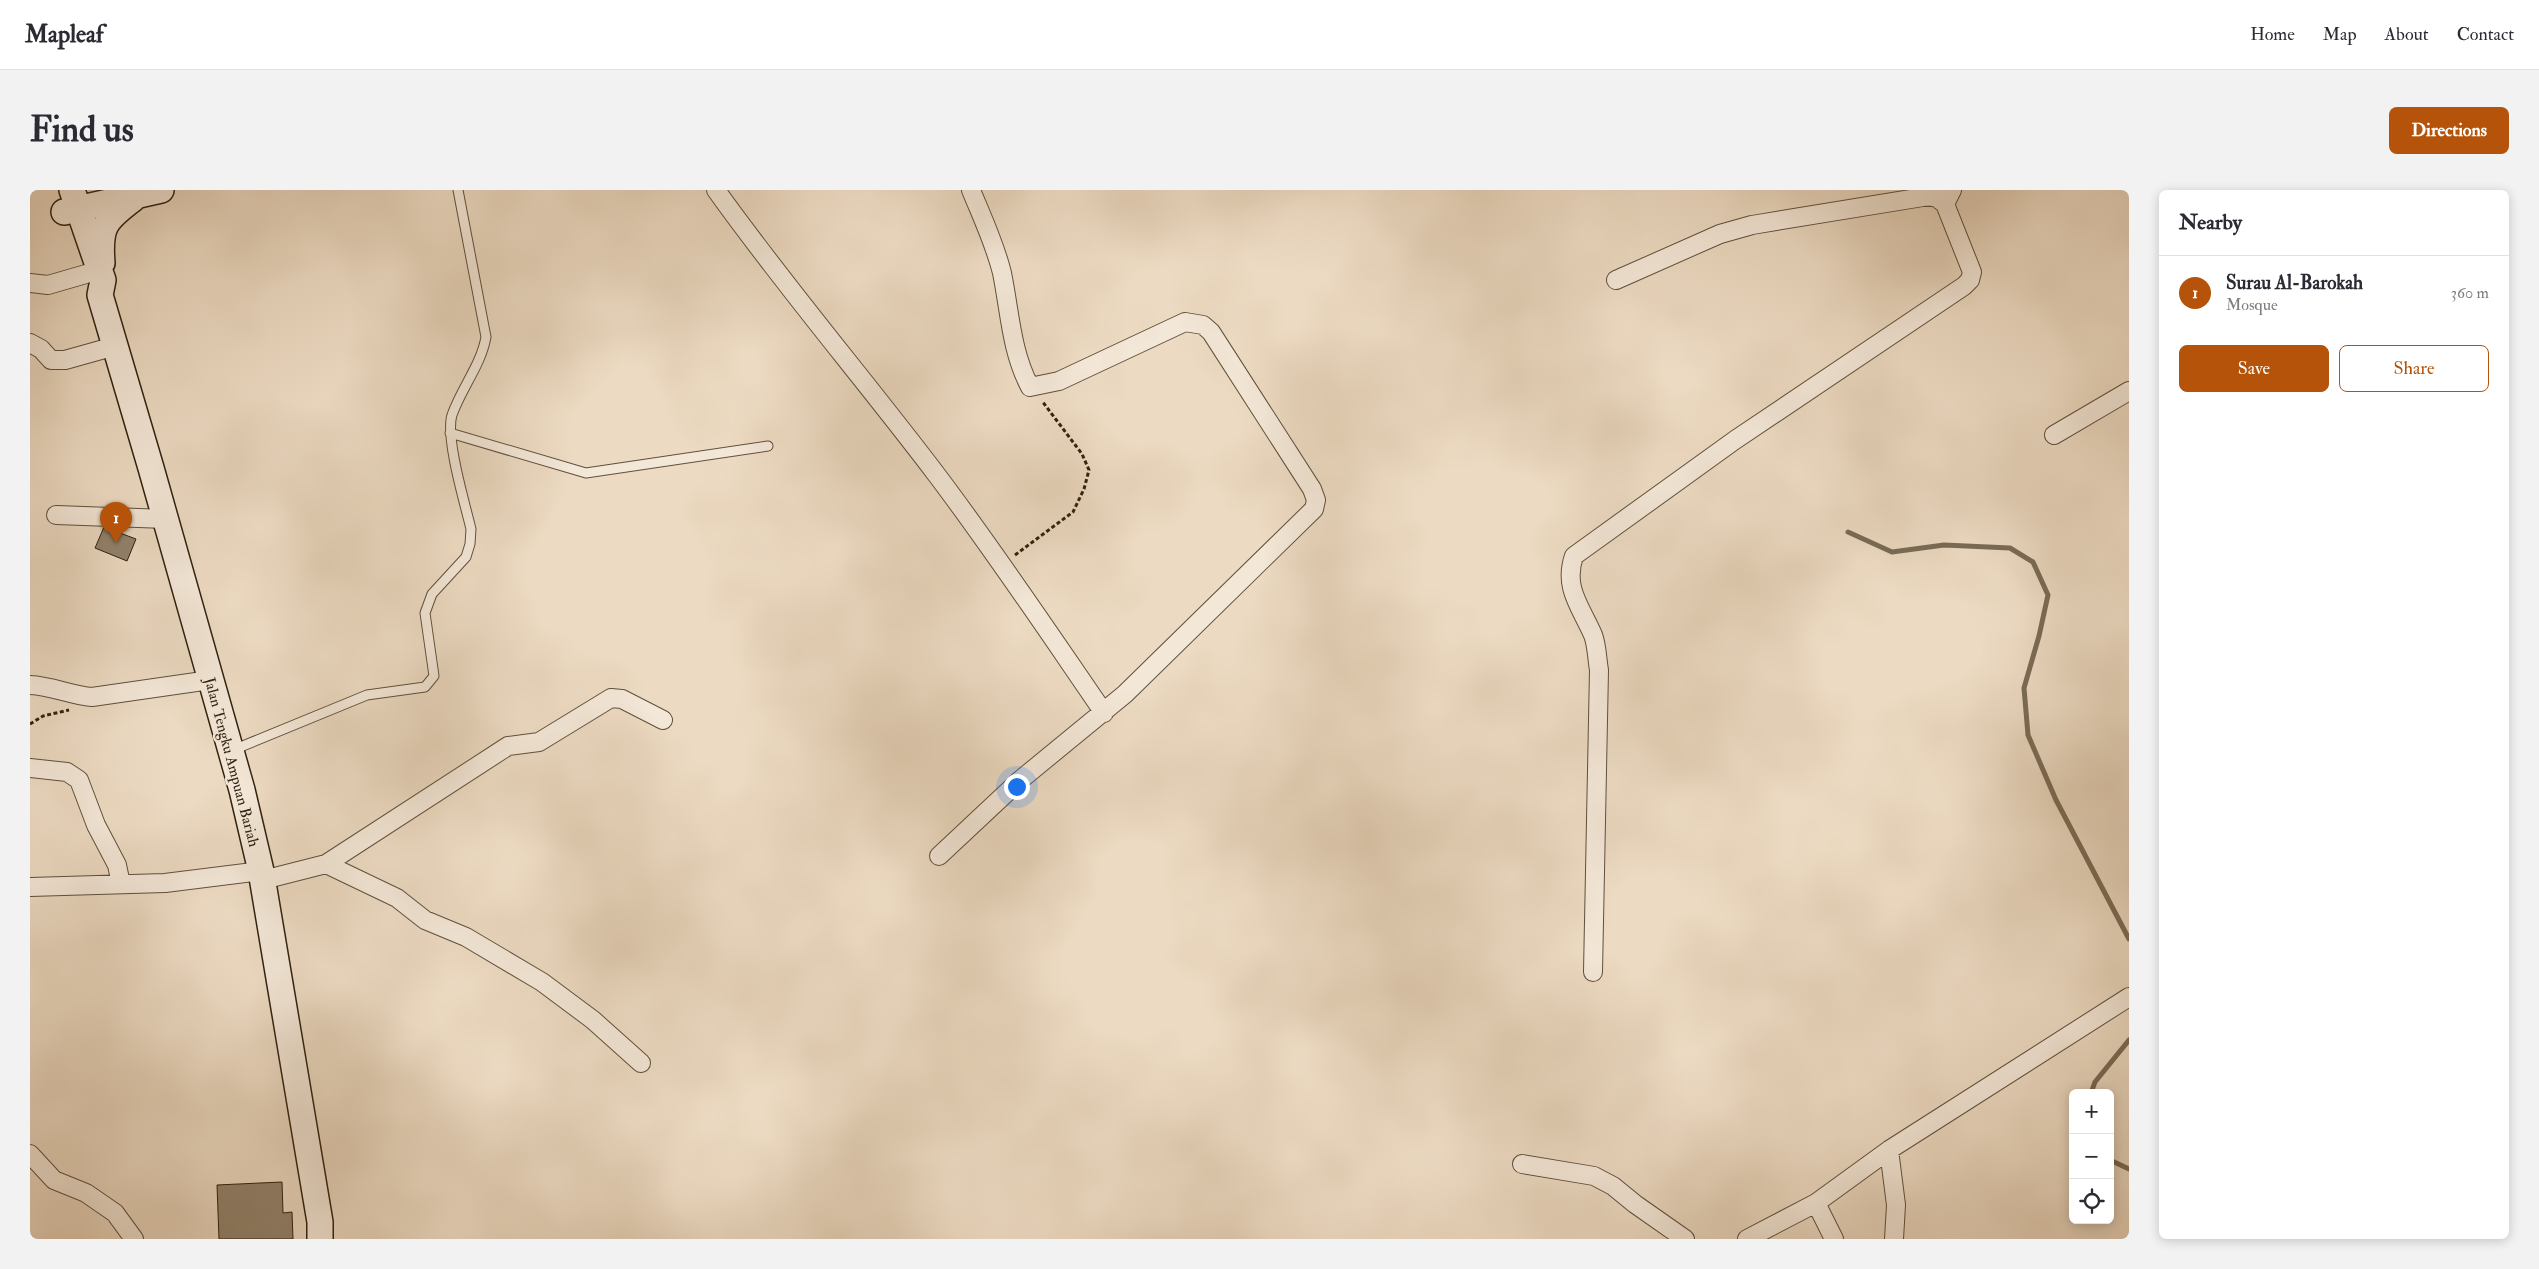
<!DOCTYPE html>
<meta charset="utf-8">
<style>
:root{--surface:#fff;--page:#f2f2f3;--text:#2b2b33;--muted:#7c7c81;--line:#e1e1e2;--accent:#b45309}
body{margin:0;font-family:"IM FELL Double Pica",serif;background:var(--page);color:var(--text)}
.controls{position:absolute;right:15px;bottom:15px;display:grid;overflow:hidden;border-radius:8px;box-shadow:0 2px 12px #0003}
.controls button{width:45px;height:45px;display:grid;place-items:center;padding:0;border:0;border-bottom:1px solid var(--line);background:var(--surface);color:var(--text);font:25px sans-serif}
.you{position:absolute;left:986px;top:596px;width:18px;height:18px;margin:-12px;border:4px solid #fff;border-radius:50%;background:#1a73e8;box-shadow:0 0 0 8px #1a73e833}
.badge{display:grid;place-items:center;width:32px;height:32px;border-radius:50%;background:var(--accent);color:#fff;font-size:16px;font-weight:700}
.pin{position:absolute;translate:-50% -41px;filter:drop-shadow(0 1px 2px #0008)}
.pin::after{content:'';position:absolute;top:26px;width:18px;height:15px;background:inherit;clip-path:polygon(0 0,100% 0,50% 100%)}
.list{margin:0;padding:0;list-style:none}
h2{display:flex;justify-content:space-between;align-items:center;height:65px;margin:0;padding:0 20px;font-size:21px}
h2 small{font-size:16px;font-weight:400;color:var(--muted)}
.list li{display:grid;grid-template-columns:32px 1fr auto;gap:15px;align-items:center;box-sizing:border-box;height:75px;padding:0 20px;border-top:1px solid var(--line)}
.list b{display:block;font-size:19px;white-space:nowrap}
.list p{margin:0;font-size:16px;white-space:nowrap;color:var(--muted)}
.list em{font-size:16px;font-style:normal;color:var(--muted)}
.actions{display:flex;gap:10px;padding:15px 20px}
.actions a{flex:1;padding:11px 0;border:1px solid var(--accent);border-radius:8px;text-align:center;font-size:18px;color:var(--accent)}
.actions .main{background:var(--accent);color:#fff}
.icon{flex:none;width:28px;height:28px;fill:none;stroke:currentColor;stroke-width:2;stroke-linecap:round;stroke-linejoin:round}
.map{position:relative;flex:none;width:2099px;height:1049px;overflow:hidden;border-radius:8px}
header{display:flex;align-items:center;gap:30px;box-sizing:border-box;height:70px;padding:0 25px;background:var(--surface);border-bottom:1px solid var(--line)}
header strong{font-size:24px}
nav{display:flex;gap:28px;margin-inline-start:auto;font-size:18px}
.intro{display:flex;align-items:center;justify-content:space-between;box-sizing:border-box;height:120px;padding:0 30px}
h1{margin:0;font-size:35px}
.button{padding:12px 22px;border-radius:8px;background:var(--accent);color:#fff;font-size:18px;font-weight:700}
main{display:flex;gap:30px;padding:0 30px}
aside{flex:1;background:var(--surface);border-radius:8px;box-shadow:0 2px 12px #0003}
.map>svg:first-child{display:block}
</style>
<header>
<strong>Mapleaf</strong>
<nav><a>Home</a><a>Map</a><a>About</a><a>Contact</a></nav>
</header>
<div class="intro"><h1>Find us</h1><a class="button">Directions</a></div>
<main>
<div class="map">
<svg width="2099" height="1049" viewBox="0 0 2099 1049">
<rect width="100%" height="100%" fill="#ecdac2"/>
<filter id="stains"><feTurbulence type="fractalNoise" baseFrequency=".004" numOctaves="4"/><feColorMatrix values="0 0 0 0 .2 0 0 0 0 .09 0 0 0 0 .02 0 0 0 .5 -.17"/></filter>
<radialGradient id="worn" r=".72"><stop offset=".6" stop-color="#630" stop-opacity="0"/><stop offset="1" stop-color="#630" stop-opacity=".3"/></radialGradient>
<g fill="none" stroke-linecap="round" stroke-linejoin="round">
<path stroke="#7a6b56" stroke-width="5" d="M1818,342L1862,362L1914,355L1980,358L2003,372L2018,405L2009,446L1994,498L1998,545L2026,610L2099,749
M2061,903L2065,892L2099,850
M2080,970L2099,979"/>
</g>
<path fill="#92826c" stroke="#30220f" d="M74,337L106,349L97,371L65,358Z
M252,992L253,1023L262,1022L263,1049H189L187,995Z"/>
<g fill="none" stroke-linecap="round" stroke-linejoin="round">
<defs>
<path id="lane" d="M420,243L556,283L738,256
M203,560L337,505L395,497L404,486L395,423L402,404L436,367L440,354L441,339C435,314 415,247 422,225C432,197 451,175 456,147L428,0"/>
<path id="street" d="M686,0C756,98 834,189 906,284C965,362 1019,443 1074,523
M1586,90L1690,44L1722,35L1899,6L1907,8L1915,14
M0,93L18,95L56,84
M0,153L11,159L21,170H35L85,156
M2024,245L2099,201
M26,325L136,329
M0,495C22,496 40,505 62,507L180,490
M0,578L37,582L49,590L66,635L87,675L91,694
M909,666L989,591L1095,504L1284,319L1286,310L1282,299L1181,142L1173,135L1155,132L1029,191L1000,197C981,161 980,122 972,83C965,54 952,27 941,0
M296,674L478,556L509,552L581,508L592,509L633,530
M233,690L296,674L367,708L395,730L436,747L512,792L563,830L611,873
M0,697L135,693L231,681
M1563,782L1569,480C1567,469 1567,455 1563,445C1551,417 1533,398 1544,366L1705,250L1934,96L1940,90L1942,82L1915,14L1922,0
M1859,960L1866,1015L1864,1049
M0,964L24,990L56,1003L85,1023L104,1049
M1492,974L1564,986L1583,996L1605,1014L1655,1049
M1786,1013L1804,1049
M1717,1049L1786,1013L1859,960L2099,807"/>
<path id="secondary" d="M42,0L73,90L70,105L121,278L212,600L231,681L290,1032V1049
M34,22L131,0
M72,73C69,36 75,30 103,9"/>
</defs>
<use href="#lane" stroke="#5f503c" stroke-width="11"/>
<use href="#street" stroke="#5f503c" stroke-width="20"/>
<use href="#secondary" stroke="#30220f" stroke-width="28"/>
<path stroke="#30220f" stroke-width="3" stroke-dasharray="4 2.5" stroke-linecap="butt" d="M985,365L1043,322L1054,299L1059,280L1052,264L1012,211
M0,534L13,526L39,520"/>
<use href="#lane" stroke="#f3e7d7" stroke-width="9"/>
<use href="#street" stroke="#f3e7d7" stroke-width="18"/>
<use href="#secondary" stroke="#f3e7d7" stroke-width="25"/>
</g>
<g text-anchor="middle" stroke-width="5" stroke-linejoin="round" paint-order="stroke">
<g font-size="15" fill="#30220f" stroke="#f3e7d7">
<text transform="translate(202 572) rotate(75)" y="5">Jalan Tengku Ampuan Bariah</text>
</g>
</g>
<rect width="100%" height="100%" filter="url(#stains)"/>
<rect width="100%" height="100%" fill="url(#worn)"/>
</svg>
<div class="controls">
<button>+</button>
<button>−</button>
<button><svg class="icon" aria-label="locate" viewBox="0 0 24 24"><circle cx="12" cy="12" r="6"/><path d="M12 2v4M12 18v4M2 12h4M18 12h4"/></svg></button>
</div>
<div class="you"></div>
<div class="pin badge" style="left:86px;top:353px">1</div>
</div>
<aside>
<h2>Nearby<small></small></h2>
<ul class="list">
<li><span class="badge">1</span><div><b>Surau Al-Barokah</b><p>Mosque</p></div><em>360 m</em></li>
</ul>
<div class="actions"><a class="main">Save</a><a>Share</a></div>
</aside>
</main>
